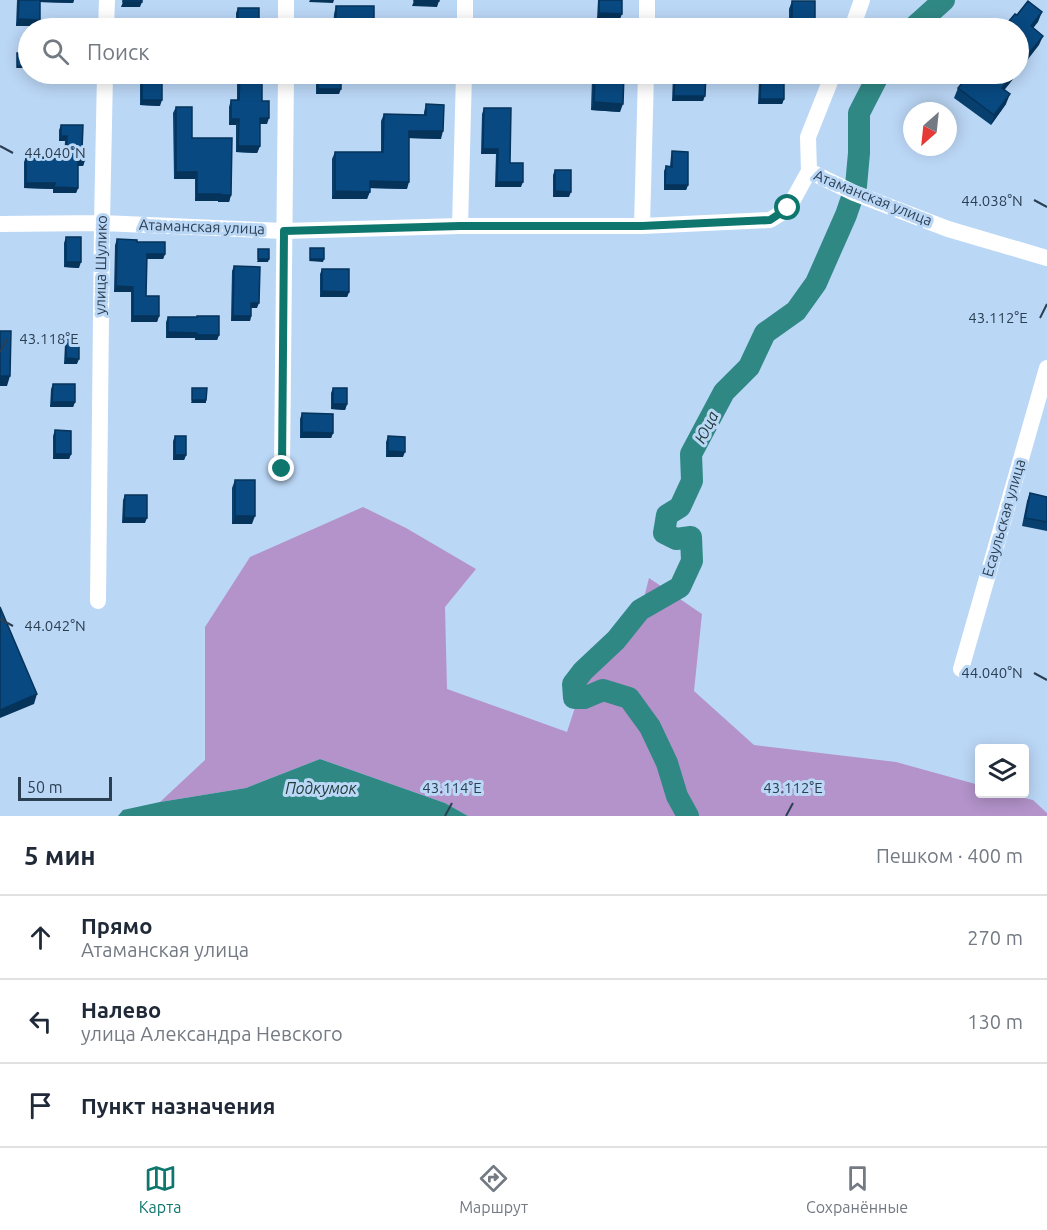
<!DOCTYPE html>
<html lang="ru">
<meta charset="utf-8">
<style>
:root{--surface:#fff;--page:#f6f6f7;--text:#1f2937;--muted:#747a83;--line:#e0e1e3;--accent:#0f766e}
body{margin:0;font-family:Ubuntu,sans-serif;background:var(--page);color:var(--text)}
.controls{position:absolute;right:18px;bottom:18px;display:grid;overflow:hidden;border-radius:6px;box-shadow:0 3px 15px #0003}
.controls button{width:54px;height:54px;display:grid;place-items:center;padding:0;border:0;border-bottom:2px solid var(--line);background:var(--surface);color:var(--text);font:30px sans-serif}
.compass{position:absolute;left:903px;top:102px;width:54px;height:54px;border-radius:50%;background:var(--surface);box-shadow:0 3px 15px #0003;rotate:207deg}
.scale{position:absolute;left:18px;bottom:15px;width:94px;box-sizing:border-box;padding-left:6px;border:3px solid #2b3f53;border-top:0;font-size:16px;line-height:21px;white-space:nowrap;color:#2b3f53;-webkit-text-stroke:4px #bbd7f6;paint-order:stroke}
.stop{position:absolute;width:18px;height:18px;margin:-14px;border:4px solid #0f766e;border-radius:50%;background:#fff}
.stop.end{background:#0f766e;border-color:#fff;box-shadow:0 2px 6px #0008}
.list{margin:0;padding:0;list-style:none}
h2{display:flex;justify-content:space-between;align-items:center;height:78px;margin:0;padding:0 24px;font-size:26px}
h2 small{font-size:20px;font-weight:400;color:var(--muted)}
.list li{display:grid;grid-template-columns:39px 1fr auto;gap:18px;align-items:center;box-sizing:border-box;height:84px;padding:0 24px;border-top:2px solid var(--line)}
.list b{display:block;font-size:22px;white-space:nowrap}
.list p{margin:0;font-size:20px;white-space:nowrap;color:var(--muted)}
.list em{font-size:20px;font-style:normal;color:var(--muted)}
.icon{flex:none;width:33px;height:33px;fill:none;stroke:currentColor;stroke-width:2;stroke-linecap:round;stroke-linejoin:round}
.map{position:relative;flex:none;width:1047px;height:816px;overflow:hidden}
.search{position:absolute;background:var(--surface);box-shadow:0 3px 15px #0003;left:18px;right:18px;top:18px;height:66px;display:flex;align-items:center;gap:15px;box-sizing:border-box;padding:0 21px;border-radius:33px;color:var(--muted);font-size:22px}
.sheet{height:330px;background:var(--surface)}
nav{display:flex;justify-content:space-around;align-items:center;box-sizing:border-box;height:84px;border-top:2px solid var(--line);background:var(--surface);font-size:16px;color:var(--muted)}
nav a{display:grid;justify-items:center;gap:3px}
nav .on{color:var(--accent)}
.map>svg:first-child{display:block}
</style>
<div class="map">
<svg width="1047" height="816" viewBox="0 0 1047 816">
<rect width="100%" height="100%" fill="#bbd7f6"/>
<path fill="#b393ca" d="M363,507L406,528L476,569L445,607L447,689L567,732L582,686L596,667L635,633L649,578L702,614L694,691L754,745L896,762L979,785L980,794H1009L1033,800L1047,813V816H468L445,803L320,759L246,788L160,802L205,760V627L250,557Z"/>
<path fill="#308884" d="M320,759L445,803L468,816H118L123,810L160,802L246,788Z"/>
<g fill="none" stroke-linecap="round" stroke-linejoin="round">
<path stroke="#308884" stroke-width="22" d="M913,28L944,0
M688,816L677,796L667,763L650,727L629,698L603,690L584,698H574L573,684L583,671L616,640L640,610L680,587L692,561L691,537L676,539L664,533L667,515L680,507L692,481L691,454L724,392L749,367L765,333L796,311L816,283L846,215L856,186L859,153V113L879,74"/>
<path stroke="#fff" stroke-width="16" d="M106,28L107,0
M286,28V0
M465,28V0
M647,28V0
M852,28L862,0
M809,171L854,193L948,229L1047,258
M809,171L808,137L833,74
M0,224L102,223L284,231L460,226H642L770,220L788,209L809,171
M460,226L464,74
M642,226L646,74
M282,469L286,74
M98,601L102,223L105,74
M961,669L1047,368"/>
</g>
<path fill="#073f6f" d="M17,0H74L73,3L40,2L37,26H16Z
M598,0H622L620,19H597Z
M792,1L815,28H789V9Z
M336,6L374,28H333L334,14Z
M238,8L259,28H228L230,24H236V13Z
M142,74L160,106L140,105V79Z
M316,74H341L339,94H316Z
M594,74H624L620,112L591,110L592,78Z
M673,74H706L703,101H672Z
M935,74H948L943,79Z
M969,74H1017L1004,90L1006,104L991,125L954,98L958,88Z
M240,75L262,101L267,124H260V146L257,153L236,152V125H229V107L231,100H237V82Z
M761,75L784,99L782,104H758L759,81Z
M426,104L441,139L409,138L407,189L370,188L367,199H332V159L335,152H381V121L384,114L424,115V112Z
M176,107L192,138L231,195L229,202H218V201H195V179H174L173,113Z
M484,108L510,163L521,187H495L496,154H481L482,114Z
M61,125L82,150L85,160L83,166H78V188L76,193H53V189L24,188V162L26,157L64,158L65,141H59V130Z
M672,151L688,185L686,190H664V171L666,166H670L671,156Z
M555,170L569,197H553V175Z
M66,237L79,268L64,267V243Z
M117,239L137,242L165,254L163,259H147L146,296L159,316L157,322H131V292H114L115,245Z
M234,266L257,308H251V316L250,321H231L232,271Z
M322,269L349,292L347,297H320V274Z
M168,317L219,335L217,340H195V338H166V322Z
M66,338L77,364H64L65,343Z
M53,384L75,402L73,407H50L51,389Z
M333,388L347,404L345,410L331,409V393Z
M302,413L333,433L331,438H300V419Z
M55,430L71,454L69,459H53V436Z
M175,436L186,455L184,460H173V441Z
M388,436L403,457H386V442Z
M235,480L252,524H232V488Z
M1030,493L1047,497V531L1022,526L1027,501Z
M125,495L145,523H122L123,500Z"/>
<path fill="#06335a" d="M38,0H74L73,3L38,2Z
M310,0H334L333,3L309,2Z
M414,1H439L437,7L412,6Z
M123,2H142L140,7H121Z
M1042,12L1038,22L1027,36L1031,26Z
M599,13L622,14L620,19H597Z
M18,19L40,20L37,26H16Z
M1043,36L1039,45L1018,72V67Z
M17,66H27L26,68H16Z
M398,74H442L440,81L396,80Z
M1013,74H1017L998,98L1002,88Z
M318,89H341L339,94H316Z
M1010,94L1006,104L991,125L994,115Z
M674,96H705L703,101H672Z
M760,99H784L782,104H758Z
M142,100H162L160,106L140,105Z
M594,102L623,104L620,112L591,110Z
M260,118H269L267,124H257Z
M231,119H239L236,125H229Z
M409,131H443L441,139L406,138Z
M61,136H67L65,141H59Z
M238,146H260L257,153L236,152Z
M483,149H498L496,154H481Z
M78,160H85L83,166H77Z
M176,172H197L195,179H174Z
M370,181L409,182L407,189L367,188Z
M497,182H523L521,187H495Z
M26,183H55L53,189L24,188Z
M665,185H688L686,190H664Z
M54,187L78,188L76,193H53Z
M335,191L370,192L367,199H332Z
M555,191L571,192L569,197H553Z
M197,194H221L218,201H195Z
M221,195H231L229,202H218Z
M147,254H165L163,259H145Z
M258,259H269L268,262H257Z
M310,259H324L323,262L309,261Z
M66,262H81L79,268L64,267Z
M116,286L133,287L131,292H114Z
M322,291L349,292L347,297H320Z
M251,303H259L257,308H250Z
M133,316H159L157,322H131Z
M233,316H251L250,321H231Z
M168,332L197,333L195,338H166Z
M197,335H219L217,340H195Z
M66,358L79,359L77,364H64Z
M0,376H10L7,386H0Z
M192,400H206V403H191Z
M52,402H75L73,407H50Z
M333,404H347L345,410L331,409Z
M302,432L333,433L331,438H300Z
M388,451L405,452L403,457H386Z
M55,454H71L69,459H53Z
M175,455H186L184,460H173Z
M235,516H255L252,524H232Z
M124,518H147L145,523H122Z
M37,694L34,704L0,718V710Z"/>
<path fill="#084981" stroke="#06335a" stroke-width="1.5" d="M19,0H40V20L18,19Z
M123,0H142V2H123Z
M414,0H439V1H414Z
M599,0H622V14L599,13Z
M792,1H815V28H792Z
M1028,1L1042,12L1031,26L1043,36L1018,67V28H1003L1015,14L1017,15Z
M336,6H374V28H336Z
M238,8H259V28H230V24H238Z
M670,20H688V28H670Z
M139,24H168V28H139Z
M55,25L81,26V28H55Z
M17,53L27,54V66H17Z
M142,74H162V100H142Z
M318,74H341V89H318Z
M595,74H624L623,104L594,102Z
M675,74H706L705,96H674Z
M969,74H1013L1002,88L1010,94L994,115L958,88Z
M240,75L262,76V101H269V118H260V146H238L239,119H231V100H239Z
M761,75L784,76V99H760Z
M426,104L444,105L443,131H409V182L370,181V192L335,191V152H383L384,114L426,115Z
M176,107H192V138H232L231,195H221V194H197V172H176Z
M484,108H511L510,163H523V182H497L498,149H483Z
M61,125H83L82,150H85V160H78V188L54,187L55,183H26V157L66,158L67,136H61Z
M672,151L688,152V185H665L666,166L672,167Z
M555,170H571V192L555,191Z
M66,237H81V262H66Z
M117,239L137,240V242H165V254H147L146,296H159V316H133V287L116,286Z
M310,248H324V259H310Z
M258,249H269V259H258Z
M234,266L260,267L259,303H251V316H233Z
M322,269H349V292L322,291Z
M197,316H219V335H197V333L168,332V317H197Z
M0,331H11L10,376H0Z
M66,338H79V359L66,358Z
M53,384H75V402H52Z
M192,388H207L206,400H192Z
M333,388H347V404H333Z
M302,413L333,414V433L302,432Z
M55,430L71,431V454H55Z
M175,436H186V455H175Z
M388,436L405,437V452L388,451Z
M235,480H255V516H235Z
M1030,493L1047,497V522L1025,518Z
M125,495H147V518H124Z
M0,607L37,694L0,710Z"/>
<g fill="none" stroke-linecap="round" stroke-linejoin="round">
<path stroke="#0f766e" stroke-width="8" d="M282,469L284,231L460,226H642L770,220L788,208"/>
</g>
<path fill="none" stroke="#2b3f53" stroke-width="2" d="M0,146L13,153M1034,200L1047,207M1040,318L1047,304M0,352L7,339M0,619L13,626M1034,673L1047,680M445,816L452,803M786,816L793,803"/>
<g text-anchor="middle" stroke-width="6" stroke-linejoin="round" paint-order="stroke">
<g font-size="15" fill="#2b3f53" stroke="#bbd7f6">
<text transform="translate(873 198) rotate(22)" y="5">Атаманская улица</text>
<text transform="translate(202 227) rotate(2)" y="5">Атаманская улица</text>
<text transform="translate(101 265) rotate(-89)" y="5">улица Шулико</text>
<text transform="translate(1004 518) rotate(-74)" y="5">Есаульская улица</text>
</g>
<g font-size="16" font-style="italic" fill="#213d3b" stroke="#bbd7f6">
<text transform="translate(706 427) rotate(-63)" y="6">Юца</text>
<text x="321" y="794">Подкумок</text>
</g>
</g>
<g font-size="15" text-anchor="middle" fill="#2b3f53" stroke="#bbd7f6" stroke-width="6" stroke-linejoin="round" paint-order="stroke">
<text x="55" y="158">44.040°N</text>
<text x="992" y="206">44.038°N</text>
<text x="998" y="323">43.112°E</text>
<text x="49" y="344">43.118°E</text>
<text x="55" y="631">44.042°N</text>
<text x="992" y="678">44.040°N</text>
<text x="452" y="793">43.114°E</text>
<text x="793" y="793">43.112°E</text>
</g>
</svg>
<div class="controls">
<button><svg class="icon" aria-label="layers" viewBox="0 0 24 24"><path d="M12 4l9 5-9 5-9-5zM3 14l9 5 9-5"/></svg></button>
</div>
<svg class="compass" viewBox="-18 -18 36 36"><path d="M0-13l5 13h-10z" fill="#e53935"/><path d="M0 13l5-13h-10z" fill="#747a83"/></svg>
<div class="scale">50 m</div>
<div class="stop" style="left:788px;top:208px"></div>
<div class="stop end" style="left:282px;top:469px"></div>
<div class="search"><svg class="icon" aria-label="search" viewBox="0 0 24 24"><circle cx="10" cy="10" r="6"/><path d="M15 15l6 6"/></svg>Поиск</div>
</div>
<section class="sheet">
<h2>5 мин<small>Пешком · 400 m</small></h2>
<ul class="list">
<li><svg class="icon" aria-label="ahead" viewBox="0 0 24 24"><path d="M12 20V5M6 11l6-6 6 6"/></svg><div><b>Прямо</b><p>Атаманская улица</p></div><em>270 m</em></li>
<li><svg class="icon" aria-label="left" viewBox="0 0 24 24"><path d="M17 20v-9H6M10 6l-5 5 5 5"/></svg><div><b>Налево</b><p>улица Александра Невского</p></div><em>130 m</em></li>
<li><svg class="icon" aria-label="arrive" viewBox="0 0 24 24"><path d="M6 21V4h12l-3 4 3 4H6"/></svg><div><b>Пункт назначения</b></div></li>
</ul>
</section>
<nav>
<a class="on"><svg class="icon" aria-label="map" viewBox="0 0 24 24"><path d="M3 6l6-2 6 2 6-2v14l-6 2-6-2-6 2zM9 4v14M15 6v14"/></svg>Карта</a>
<a><svg class="icon" aria-label="directions" viewBox="0 0 24 24"><path d="M12 3l9 9-9 9-9-9zM9 14v-3h6M13 9l2 2-2 2"/></svg>Маршрут</a>
<a><svg class="icon" aria-label="saved" viewBox="0 0 24 24"><path d="M7 4h10v16l-5-4-5 4z"/></svg>Сохранённые</a>
</nav>
